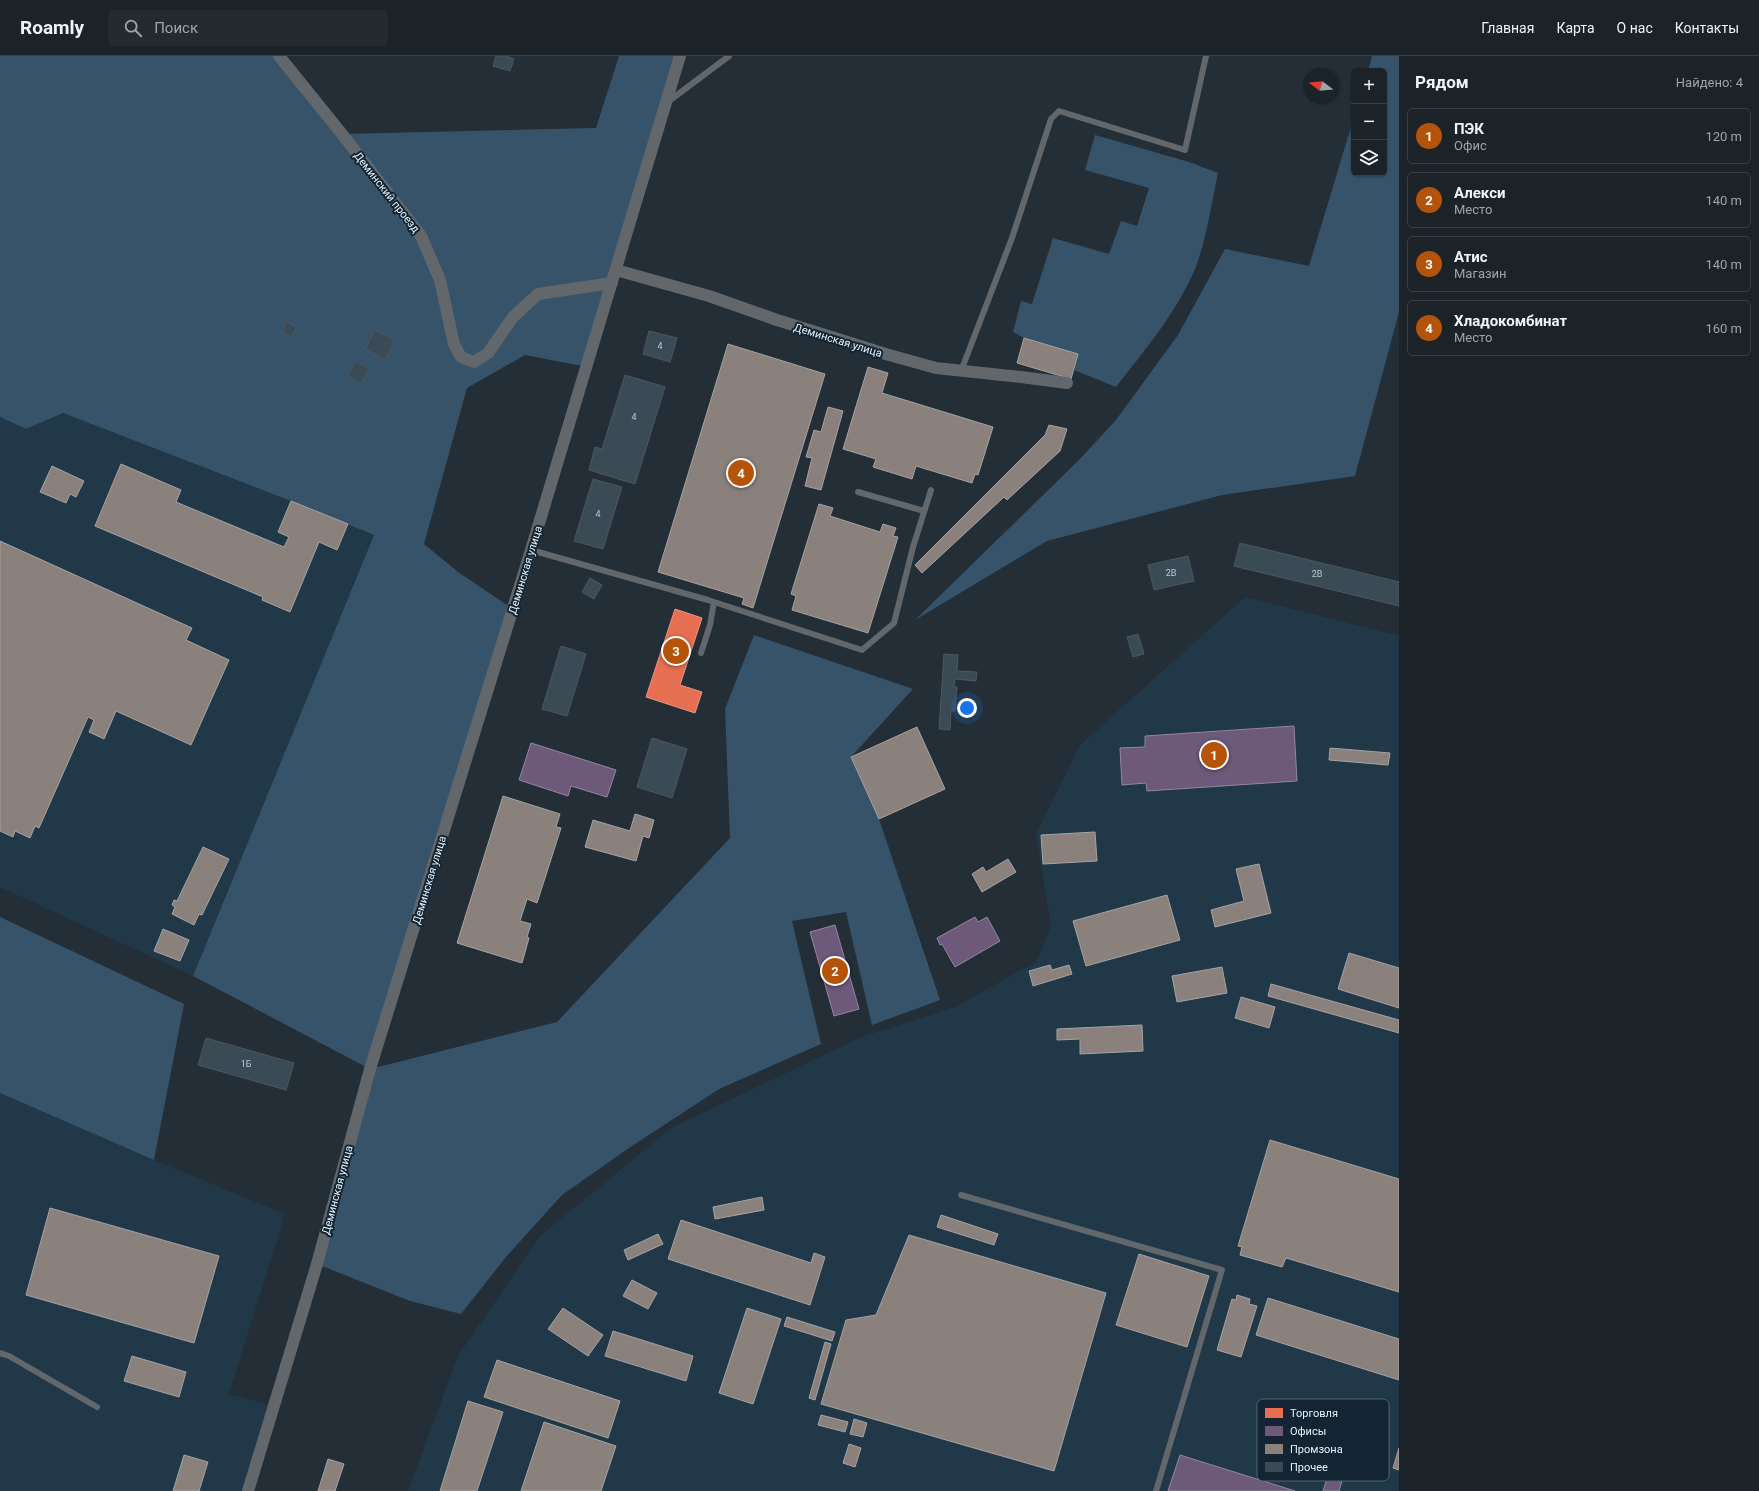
<!DOCTYPE html>
<html lang="ru">
<meta charset="utf-8">
<style>
:root{--surface:#1b2228;--page:#242a30;--text:#f1f3f6;--muted:#a0a4a8;--line:#393f45;--accent:#b45309}
body{margin:0;font-family:Roboto,sans-serif;background:var(--page);color:var(--text)}
.controls{position:absolute;right:12px;top:12px;display:grid;overflow:hidden;border-radius:6px;box-shadow:0 1px 3px #0004}
.controls button{width:36px;height:36px;display:grid;place-items:center;padding:0;border:0;border-bottom:1px solid var(--line);background:var(--surface);color:var(--text);font:20px sans-serif}
.compass{position:absolute;left:1303px;top:12px;width:36px;height:36px;border-radius:50%;background:var(--surface);box-shadow:0 1px 3px #0004;rotate:286deg}
.you{position:absolute;left:967px;top:652px;width:14px;height:14px;margin:-10px;border:3px solid #fff;border-radius:50%;background:#1a73e8;box-shadow:0 0 0 6px #1a73e833}
.badge{display:grid;place-items:center;width:26px;height:26px;border-radius:50%;background:var(--accent);color:#fff;font-size:13px;font-weight:700}
.pin{position:absolute;translate:-50% -50%;border:2px solid #fff;box-shadow:0 1px 4px #0006}
.list{margin:0;padding:0;list-style:none}
h2{display:flex;justify-content:space-between;align-items:center;height:52px;margin:0;padding:0 16px;font-size:17px}
h2 small{font-size:13px;font-weight:400;color:var(--muted)}
.list li{display:grid;grid-template-columns:26px 1fr auto;gap:12px;align-items:center;box-sizing:border-box;height:56px;margin:0 8px 8px;padding:0 8px;border:1px solid var(--line);border-radius:6px}
.list b{display:block;font-size:15px;white-space:nowrap}
.list p{margin:0;font-size:13px;white-space:nowrap;color:var(--muted)}
.list em{font-size:13px;font-style:normal;color:var(--muted)}
.icon{flex:none;width:22px;height:22px;fill:none;stroke:currentColor;stroke-width:2;stroke-linecap:round;stroke-linejoin:round}
.map{position:relative;flex:none;width:1399px;height:1435px;overflow:hidden}
header{display:flex;align-items:center;gap:24px;box-sizing:border-box;height:56px;padding:0 20px;background:var(--surface);border-bottom:1px solid var(--line)}
header strong{font-size:19px}
nav{display:flex;gap:22px;margin-inline-start:auto;font-size:14px}
.search{width:280px;height:36px;background:var(--page);display:flex;align-items:center;gap:10px;box-sizing:border-box;padding:0 14px;border-radius:6px;color:var(--muted);font-size:15px}
main{display:flex}
aside{flex:1;background:var(--surface)}
.map>svg:first-child{display:block}
</style>
<header>
<strong>Roamly</strong>
<div class="search"><svg class="icon" aria-label="search" viewBox="0 0 24 24"><circle cx="10" cy="10" r="6"/><path d="M15 15l6 6"/></svg>Поиск</div>
<nav><a>Главная</a><a>Карта</a><a>О нас</a><a>Контакты</a></nav>
</header>
<main>
<div class="map">
<svg width="1399" height="1435" viewBox="0 0 1399 1435">
<rect width="100%" height="100%" fill="#242e36"/>
<path fill="#213849" d="M63,357L291,445L374,479L193,920L0,831V361L26,373Z
M1245,541L1399,580V1435H408L458,1300L540,1180L671,1072L859,982L957,950L1037,905L1051,869L1036,778L1080,689Z
M0,1037L154,1104L285,1158L229,1338L274,1350L248,1435H0Z"/>
<path fill="#36536a" d="M0,0H279L342,78L596,72L619,0H680L587,311L525,299L467,332L424,488L458,516L513,553L370,1013L557,966L730,782L725,653L754,579L913,633L851,701L879,763L940,944L872,969L846,856L792,865L821,988L719,1033L626,1094L562,1139L506,1201L461,1258L410,1245L317,1208L370,1013L193,920L374,479L291,445L63,357L26,373L0,361Z
M1372,0H1399V256L1355,420L1222,439L1047,485L915,564L1078,405L1116,364L1178,279L1225,193L1309,210L1354,61V117H1384V15H1368Z
M1095,79L1189,106L1218,117C1211,150 1206,187 1193,218C1173,261 1144,295 1116,331L1074,314L1078,298L1024,282L1013,276L1021,245L1032,248L1053,182L1109,198L1121,165L1137,170L1149,132L1085,114Z
M0,861L184,948L154,1104L0,1037Z"/>
<path fill="#e76f51" stroke="#e79684" d="M675,553L702,562L680,629L702,636L695,657L646,641Z"/>
<path fill="#6d597a" stroke="#9187a1" d="M1294,670L1297,725L1147,735L1146,727L1122,729L1120,692L1145,691V680Z
M531,687L616,714L607,741L571,730L568,740L519,724Z
M975,861L978,866L987,861L1000,885L955,911L942,888L940,889L937,882Z
M835,869L859,953L834,960L810,876Z
M1180,1399L1295,1435H1168Z
M1331,1410L1345,1415L1339,1435H1323Z"/>
<path fill="#8a817c" stroke="#a6a3a2" d="M1024,282L1078,298L1071,323L1017,307Z
M728,288L825,318L753,552L742,548L744,542L658,516Z
M868,311L888,317L882,337L993,371L978,419L975,418L972,427L916,410L912,423L873,411L876,403L843,393Z
M828,351L843,355L821,434L805,430L812,402L806,401L814,374L821,376Z
M1049,369L1067,373L1060,395L1007,444L1004,441L922,517L915,509L1045,379Z
M121,408L181,434L176,446L284,491L289,481L278,476L291,445L348,468L337,494L319,486L290,556L262,544L263,541L95,470Z
M52,410L84,425L76,441L70,438L66,447L40,436Z
M819,448L833,452L830,460L880,476L883,468L896,472L893,480L898,481L868,577L792,554L796,540L791,538Z
M0,485L192,572L186,584L229,604L191,689L116,655L104,683L89,676L94,664L88,661L39,772L35,770L30,782L15,775L13,781L0,775Z
M917,671L945,733L879,763L851,701Z
M1330,692L1390,697L1388,709L1329,704Z
M503,740L560,758L556,771L561,772L537,847L527,843L520,865L531,868L527,881L529,882L522,907L457,887Z
M635,758L654,764L649,782L643,780L636,805L585,791L593,764L630,775Z
M1095,776L1097,805L1043,808L1041,779Z
M203,791L229,803L202,859L199,858L194,869L172,858L175,851L172,849L174,844L177,845Z
M1008,803L1016,816L982,836L972,818L983,811L986,816Z
M1259,808L1271,857L1215,871L1211,854L1244,845L1236,813Z
M1167,839L1180,884L1086,910L1073,865Z
M163,873L189,884L180,905L154,895Z
M1349,897L1399,912V952L1338,933Z
M1050,909L1052,914L1069,909L1072,918L1033,930L1029,915Z
M1222,911L1227,937L1177,946L1172,920Z
M1271,928L1399,964V977L1268,940Z
M1241,941L1275,951L1269,972L1235,962Z
M1142,969L1143,995L1080,998V983L1057,984V973Z
M1270,1084L1399,1123V1236L1286,1202L1282,1211L1240,1199L1242,1191L1238,1190Z
M762,1141L764,1154L715,1163L713,1151Z
M50,1152L219,1200L194,1287L26,1239Z
M941,1159L998,1178L994,1189L937,1171Z
M681,1164L811,1207L814,1197L825,1201L810,1249L668,1203Z
M658,1178L663,1188L628,1204L624,1194Z
M909,1179L1106,1237L1054,1415L821,1348L846,1264L876,1259Z
M1139,1198L1209,1220L1187,1291L1116,1269Z
M632,1224L657,1237L648,1253L623,1240Z
M1237,1239L1250,1243L1249,1248L1257,1250L1241,1301L1217,1294L1232,1243L1236,1244Z
M1268,1242L1399,1283V1324L1256,1279Z
M563,1252L603,1279L588,1300L548,1273Z
M747,1252L781,1263L753,1348L719,1337Z
M787,1261L835,1276L832,1285L784,1270Z
M613,1275L693,1300L686,1325L605,1300Z
M825,1286L831,1288L815,1344L809,1342Z
M132,1300L186,1316L179,1341L124,1325Z
M497,1304L620,1345L608,1382L484,1341Z
M468,1345L503,1356L477,1435H440Z
M821,1359L848,1366L845,1376L818,1369Z
M854,1363L867,1367L863,1381L850,1378Z
M544,1366L616,1390L601,1435H521Z
M849,1388L861,1392L855,1411L843,1407Z
M1399,1392V1414L1393,1412Z
M184,1399L208,1406L199,1435H173Z
M328,1403L344,1408L335,1435H318Z"/>
<path fill="#3b4b55" stroke="#4f575e" d="M496,0H506L514,3L510,15L493,10Z
M287,266L296,271L291,281L282,276Z
M375,274L395,284L385,304L365,293Z
M649,275L677,282L670,306L643,298Z
M356,305L369,313L361,328L347,320Z
M625,319L665,331L635,428L589,414L595,391L602,393Z
M593,423L622,431L603,493L574,485Z
M1240,487L1399,526V550L1234,510Z
M1188,500L1194,525L1154,534L1148,509Z
M590,522L602,529L594,543L582,536Z
M1138,578L1144,598L1133,601L1127,581Z
M561,590L586,598L567,660L542,653Z
M944,598L958,599L957,615L977,616L976,625L955,623L954,631H957L955,655H951L950,674L939,673Z
M652,682L687,693L672,742L637,731Z
M206,982L294,1007L286,1034L198,1009Z"/>
<g fill="none" stroke-linecap="round" stroke-linejoin="round">
<path stroke="#62676c" stroke-width="6" d="M669,45L729,0
M961,315L1012,182L1051,63L1059,55L1185,94L1206,0
M858,436L924,455
M531,494L708,544L714,546L710,569L701,597
M714,546L862,594L894,567L913,491L931,434
M961,1139L1222,1214L1156,1435
M0,1297L9,1300L97,1351"/>
<path stroke="#62676c" stroke-width="12" d="M279,0L342,78L421,180L440,224L454,288L461,301L474,306L488,297L513,261L538,238L612,227
M616,214L709,240L777,264L889,299L936,312L1021,321L1067,327
M248,1435L317,1208L370,1013L531,494L680,0"/>
</g>
<g text-anchor="middle" stroke-width="4" stroke-linejoin="round" paint-order="stroke">
<g font-size="9" fill="#bbc8d2">
<text x="660" y="293">4</text>
<text x="634" y="364">4</text>
<text x="598" y="461">4</text>
<text x="1171" y="520">2В</text>
<text x="1317" y="521">2В</text>
<text x="246" y="1011">1Б</text>
</g>
<g font-size="11" fill="#e6f2fb" stroke="#132533">
<text transform="translate(387 136) rotate(52)" y="4">Деминский проезд</text>
<text transform="translate(838 284) rotate(17)" y="4">Деминская улица</text>
<text transform="translate(525 514) rotate(-73)" y="4">Деминская улица</text>
<text transform="translate(429 824) rotate(-73)" y="4">Деминская улица</text>
<text transform="translate(337 1134) rotate(-75)" y="4">Деминская улица</text>
</g>
</g>
<rect x="1257" y="1343" width="132" height="82" rx="6" fill="#132533" stroke="#52626f" stroke-width="1"/>
<rect x="1265" y="1352" width="18" height="10" fill="#e76f51"/>
<rect x="1265" y="1370" width="18" height="10" fill="#6d597a"/>
<rect x="1265" y="1388" width="18" height="10" fill="#8a817c"/>
<rect x="1265" y="1406" width="18" height="10" fill="#3b4b55"/>
<g font-size="11" fill="#e6f2fb">
<text x="1290" y="1361">Торговля</text>
<text x="1290" y="1379">Офисы</text>
<text x="1290" y="1397">Промзона</text>
<text x="1290" y="1415">Прочее</text>
</g>
</svg>
<div class="controls">
<button>+</button>
<button>−</button>
<button><svg class="icon" aria-label="layers" viewBox="0 0 24 24"><path d="M12 4l9 5-9 5-9-5zM3 14l9 5 9-5"/></svg></button>
</div>
<svg class="compass" viewBox="-18 -18 36 36"><path d="M0-13l5 13h-10z" fill="#e53935"/><path d="M0 13l5-13h-10z" fill="#a0a4a8"/></svg>
<div class="you"></div>
<div class="pin badge" style="left:1214px;top:699px">1</div>
<div class="pin badge" style="left:835px;top:915px">2</div>
<div class="pin badge" style="left:676px;top:595px">3</div>
<div class="pin badge" style="left:741px;top:417px">4</div>
</div>
<aside>
<h2>Рядом<small>Найдено: 4</small></h2>
<ul class="list">
<li><span class="badge">1</span><div><b>ПЭК</b><p>Офис</p></div><em>120 m</em></li>
<li><span class="badge">2</span><div><b>Алекси</b><p>Место</p></div><em>140 m</em></li>
<li><span class="badge">3</span><div><b>Атис</b><p>Магазин</p></div><em>140 m</em></li>
<li><span class="badge">4</span><div><b>Хладокомбинат</b><p>Место</p></div><em>160 m</em></li>
</ul>
</aside>
</main>
